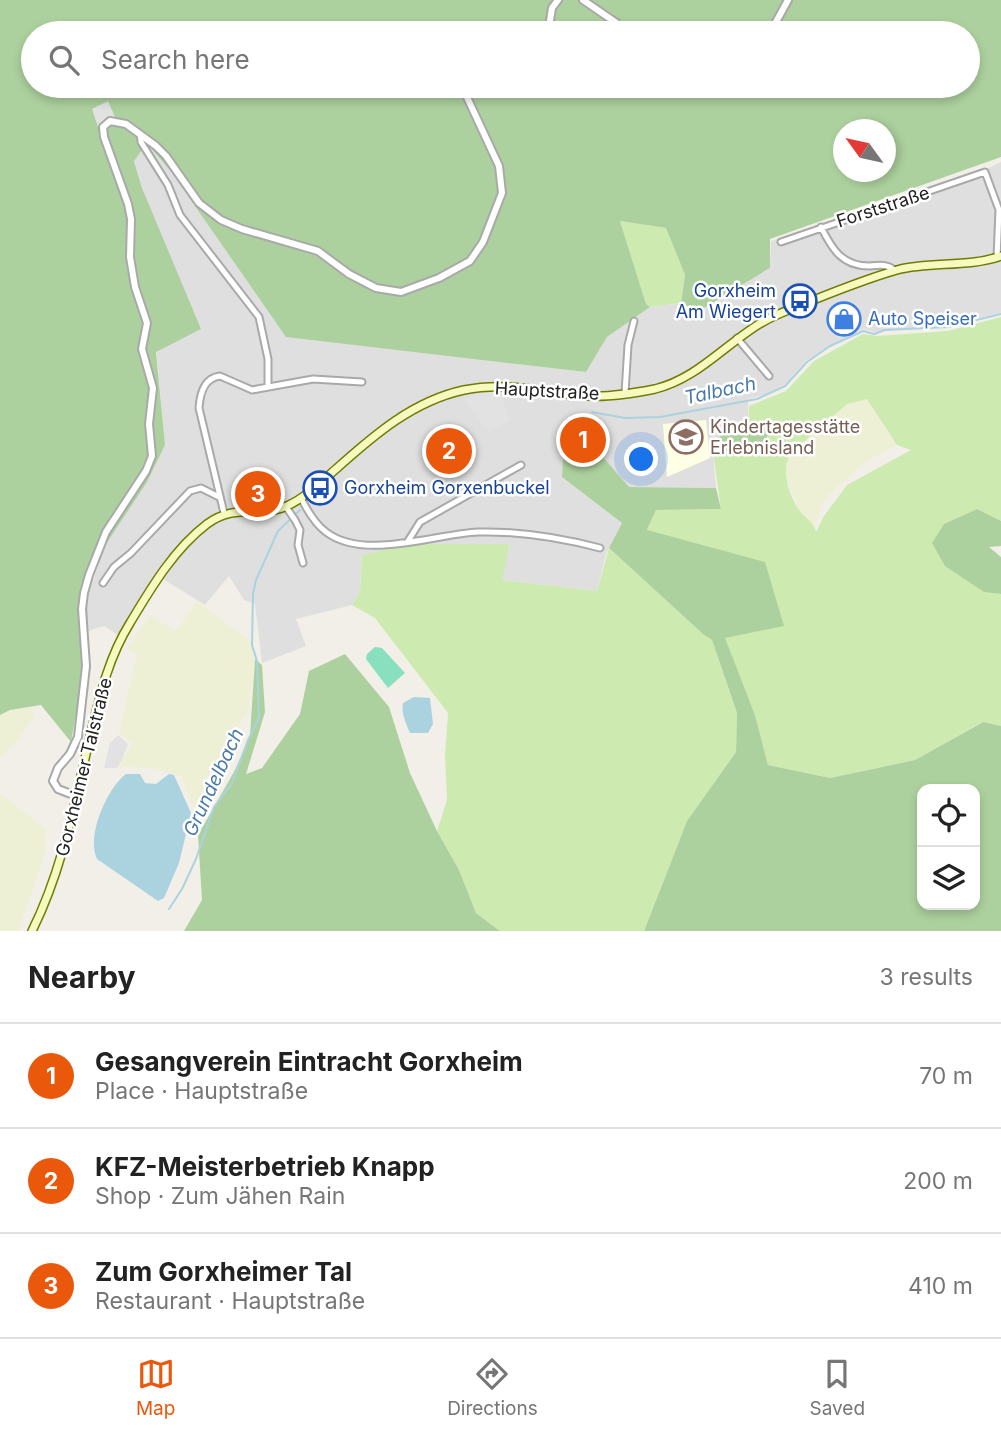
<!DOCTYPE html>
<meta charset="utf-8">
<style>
:root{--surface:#fff;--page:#f2f2f2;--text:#222;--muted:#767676;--line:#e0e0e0;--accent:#ea580c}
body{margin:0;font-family:Inter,sans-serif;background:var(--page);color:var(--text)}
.controls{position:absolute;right:21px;bottom:21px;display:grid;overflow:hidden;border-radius:14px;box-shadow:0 4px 10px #0003}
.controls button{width:63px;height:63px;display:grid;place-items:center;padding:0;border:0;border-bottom:2px solid var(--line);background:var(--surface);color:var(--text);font:35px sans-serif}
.compass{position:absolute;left:833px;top:119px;width:63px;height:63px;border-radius:50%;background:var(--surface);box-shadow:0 4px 10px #0003;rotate:303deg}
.you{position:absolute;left:642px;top:460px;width:24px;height:24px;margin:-18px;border:5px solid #fff;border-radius:50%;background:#1a73e8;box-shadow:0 0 0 10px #1a73e833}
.badge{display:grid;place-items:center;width:46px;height:46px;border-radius:50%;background:var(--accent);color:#fff;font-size:23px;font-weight:700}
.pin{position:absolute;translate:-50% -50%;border:4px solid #fff;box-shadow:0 2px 7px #0006}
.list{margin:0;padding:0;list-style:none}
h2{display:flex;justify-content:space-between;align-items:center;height:91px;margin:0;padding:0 28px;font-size:30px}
h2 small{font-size:23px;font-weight:400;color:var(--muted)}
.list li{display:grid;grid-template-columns:46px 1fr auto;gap:21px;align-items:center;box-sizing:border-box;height:105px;padding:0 28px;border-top:2px solid var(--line)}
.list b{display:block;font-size:26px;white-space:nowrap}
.list p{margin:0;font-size:23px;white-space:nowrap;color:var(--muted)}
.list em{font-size:23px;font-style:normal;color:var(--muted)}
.icon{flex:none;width:38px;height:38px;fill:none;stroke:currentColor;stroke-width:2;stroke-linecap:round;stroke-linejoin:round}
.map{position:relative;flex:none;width:1001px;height:931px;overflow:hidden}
.search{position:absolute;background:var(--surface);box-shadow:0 4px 10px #0003;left:21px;right:21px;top:21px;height:77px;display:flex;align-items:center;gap:18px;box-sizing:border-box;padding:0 24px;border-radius:38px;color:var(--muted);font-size:26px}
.sheet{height:406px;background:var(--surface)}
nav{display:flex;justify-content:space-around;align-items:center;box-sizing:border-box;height:98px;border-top:2px solid var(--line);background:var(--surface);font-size:19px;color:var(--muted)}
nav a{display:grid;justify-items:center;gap:4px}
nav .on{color:var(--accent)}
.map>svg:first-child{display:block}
</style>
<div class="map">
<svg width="1001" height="931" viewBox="0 0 1001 931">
<rect width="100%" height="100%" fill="#f2efe9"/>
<path fill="#e0dfdf" d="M148,143L172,173L517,364L586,372L607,337L650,307L681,303L700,311L770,268L771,241L964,180L1001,162V313L949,325L874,332L863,329L829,346L806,361L785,384L764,395L748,399V423L712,440L716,488L629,487L603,457L565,439L562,477L622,523L606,554L597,591L501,580L510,545L362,555L360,591L352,605L296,619L306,646L262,663L255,604L244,600L229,576L205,605L160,577L121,637L104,626L88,631L87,596L106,544L165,446L142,188L134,160Z"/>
<path fill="#ffffe5" d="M706,420L710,458L667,477L663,424Z"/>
<path fill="#eef0d5" d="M867,398L897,445L865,462L832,492L821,506L815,527L799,510L786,478L785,461L791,453L847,404Z
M197,601L250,641L255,659L248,708L230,745L210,772L200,796L205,814L195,830L194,809L181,776L153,768L119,767L132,743L119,733L137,654L127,649L150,615L176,631Z
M32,707L35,716L17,741L0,757V715L10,710Z
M0,793L46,829L45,854L18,931H0Z"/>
<path fill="#cdebb0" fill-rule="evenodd" d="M620,221L666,228L685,275L681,303L650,307L646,304Z
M1001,317V521L977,509L944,524L984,592L1001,594V726L982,722L915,760L830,778L768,765L755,715L724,638L647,530L656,510L721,509L713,452L760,449L771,431L748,423L749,406L786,391L814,361L863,334L877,336L948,331ZM867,399L897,445L911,450L847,485L824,516L816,532C814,522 805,518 799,510C789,495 780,469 791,453L847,404Z
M412,544H510L502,580L597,591L609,548L704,635L712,640L737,713L736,752L687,821L644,931H500L476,913L459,870L437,831L447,800L445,755L448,713L375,618L352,605L360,591L362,555Z"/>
<path fill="#add19e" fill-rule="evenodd" d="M0,0H1001V157L770,239V268L699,311L681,303L685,275L666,228L620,221L646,304L650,307L607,337L586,372L286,337L172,173L147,143L134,161L142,188L201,329L156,352L165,445L147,482L106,544L94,574L87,596L88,631L84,670L71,742L41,705L10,710L0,715ZM33,33H968V86H33ZM844,130H886V172H844Z
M748,423L771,430L760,449L713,452L712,440Z
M564,439L603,457L629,487L716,488L721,509L656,510L647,530L765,562L784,626L725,638L755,715L768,765L830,778L915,760L983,722L1001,726V931H644L687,821L736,752L737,713L712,640L704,635L609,548L622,523L562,477ZM922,789H975V905H922Z
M977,509L1001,521V546L989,547L1001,557V594L984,592L945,566L932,543L944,524Z
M345,654L389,707L410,773L437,831L459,870L476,913L500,931H184L202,900L198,835L234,772L250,736L255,659L262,665L265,712L246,774L262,768L300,714L309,671Z"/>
<path fill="#88e0be" d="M375,647L382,648L405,673L388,688L366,659L367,654Z"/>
<path fill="#e2e2e2" d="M108,101L115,117L106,118L98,127L92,109Z
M499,391L510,420L489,432L464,400L471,396Z
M118,735L128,744L122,760L117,768H104L110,743Z"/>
<path fill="#aad3df" d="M414,697L430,698L433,724L428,733H410C406,723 401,714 403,703Z
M126,774H140L145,783L156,784L169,774L174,775L191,813L179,863L164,898L158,901L97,859C86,836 107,788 126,774Z"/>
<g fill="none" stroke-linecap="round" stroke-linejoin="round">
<path stroke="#aad3df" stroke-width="2" d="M592,412L625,418L660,417L757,399L785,386L807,362L830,346L863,331L874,334L885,330L948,327L1001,314
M169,909L182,889L196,859L214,807L232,783L248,740L259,718L257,661L252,645L253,594L256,580L278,531L300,510"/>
<defs>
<path id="minor" d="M140,134L141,142L168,185L180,215L259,317L268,359V387
M821,227C832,249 842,266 869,266C881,265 886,264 895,270
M781,242L985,172L999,210L997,258
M737,338L769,376
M625,393L628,345L634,321
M301,498C307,510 315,524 326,532C364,561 434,534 478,532C519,531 561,538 600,548
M286,507L295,520L300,530L298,545L303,563
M224,513L199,408C200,393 204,378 220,376L252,390L313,379L362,382
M408,541L420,522L521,465
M103,583L114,567L131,553L190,491L201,488L219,497"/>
<path id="tertiary" d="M583,0L631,33
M548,33L552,8L558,0
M770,33L788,0
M76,796L58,789L53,781L58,768L70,754L78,737L86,666L82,609L84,593L89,575L106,532L146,471L152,456L149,424L153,388L142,349L147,323L135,287L130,257L131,219L128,204L104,137L103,127L110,121L126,124L156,146L166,156L199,203L221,220L242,229L318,251L349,274L376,288L401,292L439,278L470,261L483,242L502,193L499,166L466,95L465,86"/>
<path id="secondary" d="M32,931C62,871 74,806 89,741C99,700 107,660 130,623C151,588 174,549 207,524C237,502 262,519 289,505C306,497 321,482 336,469C374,435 413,401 464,390C509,381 545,393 589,396C609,397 635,393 655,389C704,377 733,333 779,314C816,299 858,281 897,270C931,261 967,268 1001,256"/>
</defs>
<use href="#minor" stroke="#a9a9a9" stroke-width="9"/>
<use href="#tertiary" stroke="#a9a9a9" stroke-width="10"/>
<use href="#secondary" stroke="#707d05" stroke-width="10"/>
<use href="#minor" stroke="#fff" stroke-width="5"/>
<use href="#tertiary" stroke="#fff" stroke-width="6"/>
<use href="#secondary" stroke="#f7fabf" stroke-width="7"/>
</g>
<defs>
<symbol id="bus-ring" viewBox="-11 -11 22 22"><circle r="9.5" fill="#fff" stroke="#1a4fb4" stroke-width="1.5"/><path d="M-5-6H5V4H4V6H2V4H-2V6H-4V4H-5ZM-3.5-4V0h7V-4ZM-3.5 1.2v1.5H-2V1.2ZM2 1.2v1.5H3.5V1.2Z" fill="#1a4fb4"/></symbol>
<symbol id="shop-ring" viewBox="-11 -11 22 22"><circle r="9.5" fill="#fff" stroke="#3f7fe0" stroke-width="1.5"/><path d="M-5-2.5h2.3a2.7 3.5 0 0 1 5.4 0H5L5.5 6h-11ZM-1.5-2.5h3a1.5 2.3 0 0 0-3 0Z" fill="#3f7fe0"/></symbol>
<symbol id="school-ring" viewBox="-11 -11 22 22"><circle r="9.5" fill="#fff" stroke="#8d6e63" stroke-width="1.5"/><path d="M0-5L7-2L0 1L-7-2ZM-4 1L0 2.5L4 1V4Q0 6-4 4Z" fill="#8d6e63"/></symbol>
</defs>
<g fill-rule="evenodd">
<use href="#bus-ring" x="781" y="282" width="38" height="38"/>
<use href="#shop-ring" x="825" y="300" width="38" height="38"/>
<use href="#school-ring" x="667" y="418" width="38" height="38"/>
<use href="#bus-ring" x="301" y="469" width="38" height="38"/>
</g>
<g text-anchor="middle" stroke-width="5" stroke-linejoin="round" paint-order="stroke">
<g font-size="18" fill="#222" stroke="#fff">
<text transform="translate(883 207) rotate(-18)" y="6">Forststraße</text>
<text transform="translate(547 391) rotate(3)" y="6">Hauptstraße</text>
<text transform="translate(84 767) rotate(-76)" y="6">Gorxheimer Talstraße</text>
</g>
<g font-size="18" fill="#164399" stroke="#fff" text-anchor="end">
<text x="776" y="297">Gorxheim<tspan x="776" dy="21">Am Wiegert</tspan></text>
<text x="344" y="494" text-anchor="start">Gorxheim Gorxenbuckel</text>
</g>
<g font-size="18" fill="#366cbe" stroke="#fff" text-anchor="start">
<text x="868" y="325">Auto Speiser</text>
</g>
<g font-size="18" fill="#785e54" stroke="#fff" text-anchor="start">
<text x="710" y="433">Kindertagesstätte<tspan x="710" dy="21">Erlebnisland</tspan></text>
</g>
<g font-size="19" font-style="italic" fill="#4a7aab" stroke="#fff">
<text transform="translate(720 390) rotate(-12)" y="7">Talbach</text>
<text transform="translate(213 782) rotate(-65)" y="7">Grundelbach</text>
</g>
</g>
</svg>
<div class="controls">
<button><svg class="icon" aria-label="locate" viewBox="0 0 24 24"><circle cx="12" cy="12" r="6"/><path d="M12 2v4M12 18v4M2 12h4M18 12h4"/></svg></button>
<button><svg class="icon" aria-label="layers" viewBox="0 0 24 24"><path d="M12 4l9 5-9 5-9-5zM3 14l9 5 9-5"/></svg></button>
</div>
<svg class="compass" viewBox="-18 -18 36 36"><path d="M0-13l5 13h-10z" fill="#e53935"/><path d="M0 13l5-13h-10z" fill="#767676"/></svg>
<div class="you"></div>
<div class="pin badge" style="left:583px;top:440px">1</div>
<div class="pin badge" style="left:449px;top:451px">2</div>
<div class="pin badge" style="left:258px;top:494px">3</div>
<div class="search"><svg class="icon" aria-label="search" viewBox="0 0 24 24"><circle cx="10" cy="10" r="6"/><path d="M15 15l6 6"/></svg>Search here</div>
</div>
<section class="sheet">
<h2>Nearby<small>3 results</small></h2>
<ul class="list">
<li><span class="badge">1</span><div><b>Gesangverein Eintracht Gorxheim</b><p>Place · Hauptstraße</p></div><em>70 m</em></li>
<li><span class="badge">2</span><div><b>KFZ-Meisterbetrieb Knapp</b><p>Shop · Zum Jähen Rain</p></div><em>200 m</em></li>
<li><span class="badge">3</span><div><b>Zum Gorxheimer Tal</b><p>Restaurant · Hauptstraße</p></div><em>410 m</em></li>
</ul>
</section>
<nav>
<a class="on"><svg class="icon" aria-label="map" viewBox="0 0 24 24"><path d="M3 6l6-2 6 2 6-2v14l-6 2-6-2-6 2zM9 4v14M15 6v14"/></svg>Map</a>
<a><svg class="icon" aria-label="directions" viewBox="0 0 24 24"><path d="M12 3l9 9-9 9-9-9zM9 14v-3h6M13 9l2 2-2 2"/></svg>Directions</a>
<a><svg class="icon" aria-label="saved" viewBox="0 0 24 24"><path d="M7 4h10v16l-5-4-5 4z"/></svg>Saved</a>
</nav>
